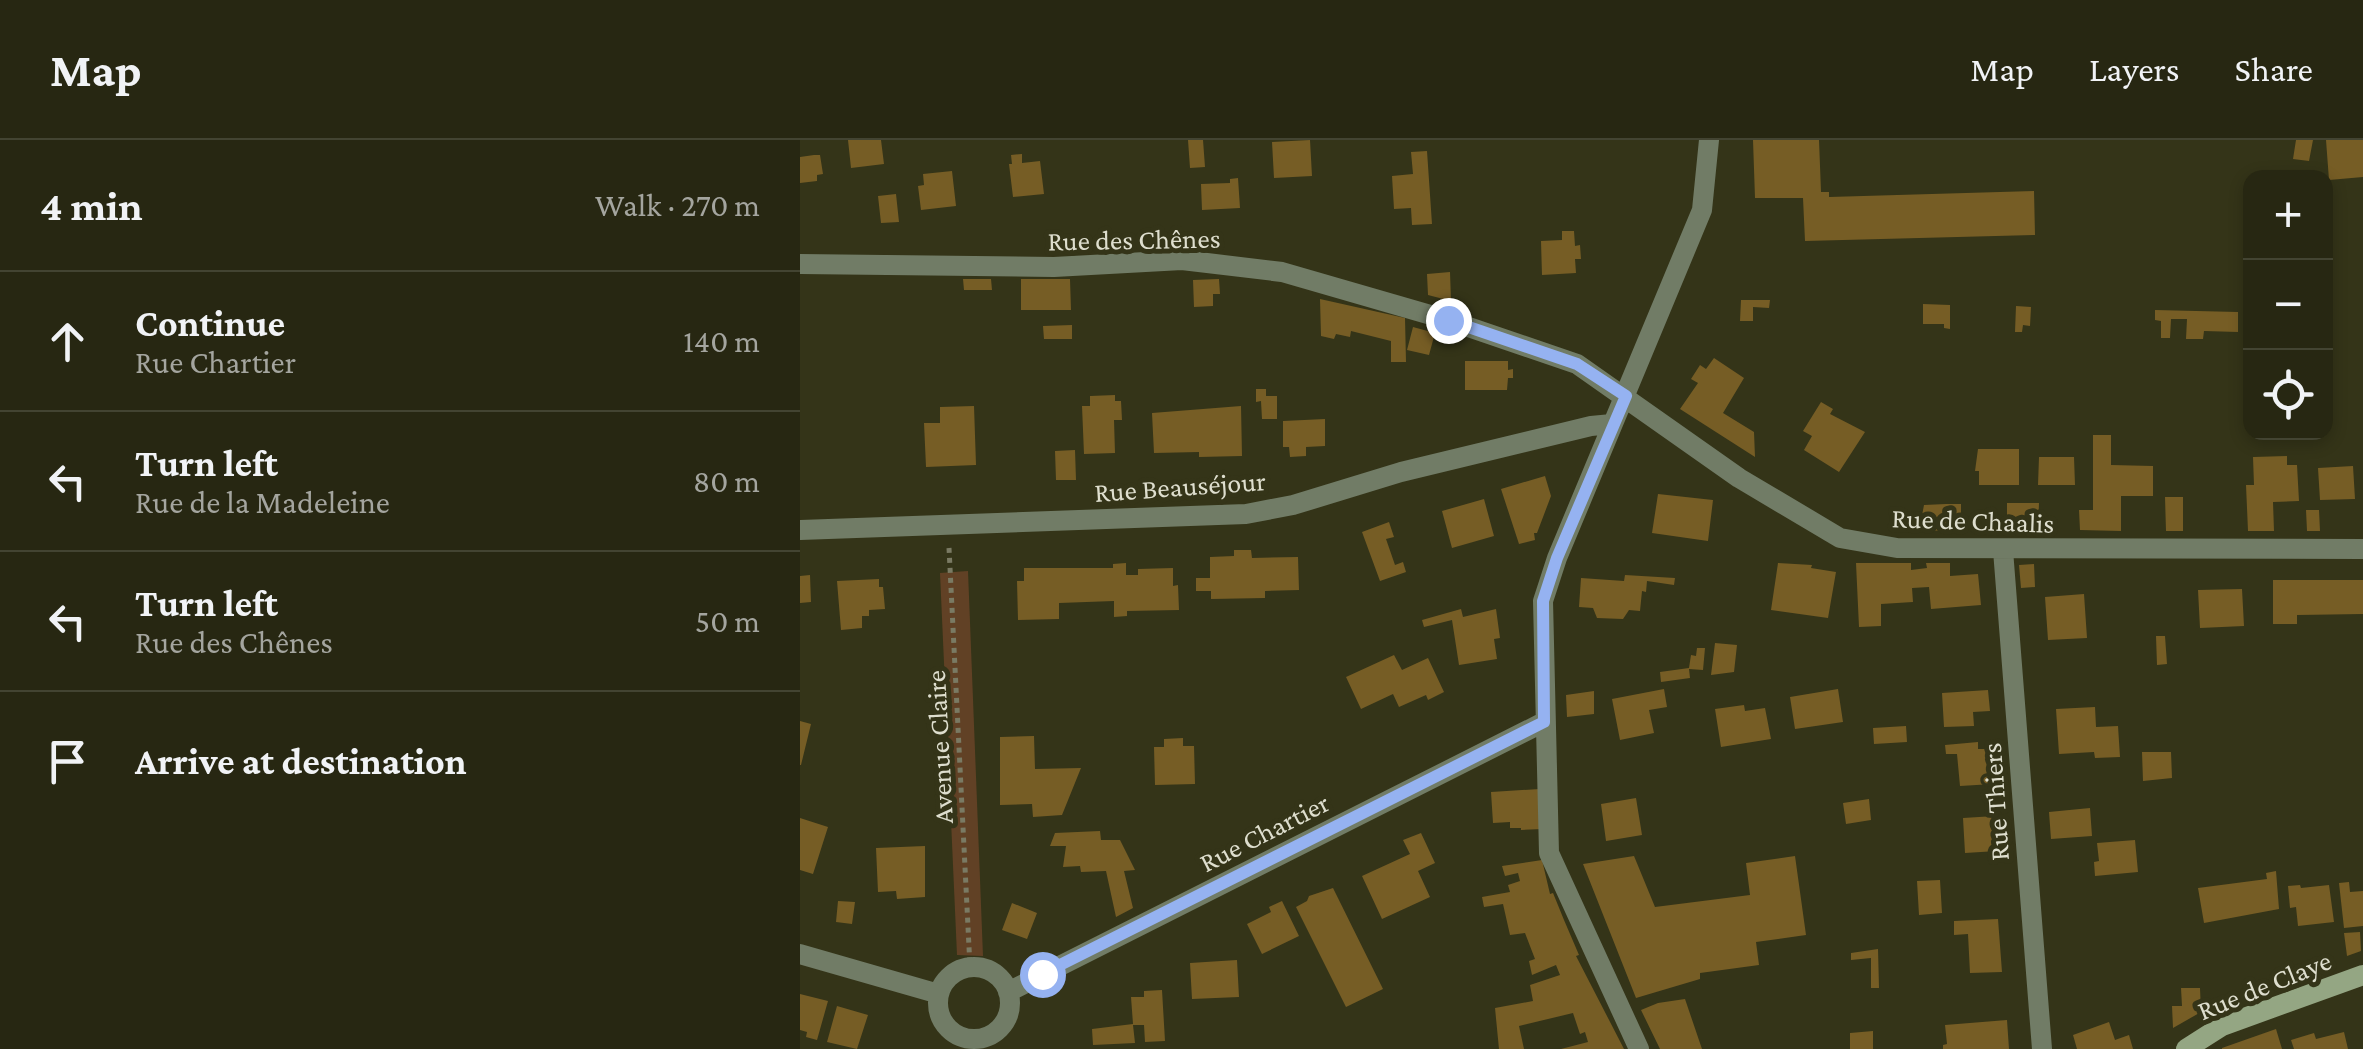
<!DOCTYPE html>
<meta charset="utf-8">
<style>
:root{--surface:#272712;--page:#2f2f1b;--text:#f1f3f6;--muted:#a4a59f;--line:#434432}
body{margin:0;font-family:"Crimson Pro",serif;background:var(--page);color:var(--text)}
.controls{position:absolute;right:30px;top:30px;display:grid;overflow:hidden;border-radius:20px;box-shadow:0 5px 15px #0003}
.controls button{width:90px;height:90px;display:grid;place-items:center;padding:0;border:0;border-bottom:2px solid var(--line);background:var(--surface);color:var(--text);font:50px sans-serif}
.stop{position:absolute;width:30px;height:30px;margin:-22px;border:8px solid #95b2f1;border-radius:50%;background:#fff}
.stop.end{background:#95b2f1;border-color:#fff;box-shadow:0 2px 10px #0008}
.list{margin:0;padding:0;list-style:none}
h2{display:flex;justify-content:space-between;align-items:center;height:130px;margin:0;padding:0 40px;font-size:42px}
h2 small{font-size:32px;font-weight:400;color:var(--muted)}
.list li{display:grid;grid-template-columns:65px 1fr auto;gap:30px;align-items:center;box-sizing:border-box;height:140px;padding:0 40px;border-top:2px solid var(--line)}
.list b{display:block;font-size:38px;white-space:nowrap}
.list p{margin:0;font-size:32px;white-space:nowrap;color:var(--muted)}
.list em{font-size:32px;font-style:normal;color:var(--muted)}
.icon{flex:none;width:55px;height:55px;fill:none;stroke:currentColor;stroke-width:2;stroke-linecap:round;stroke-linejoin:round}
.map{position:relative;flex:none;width:1563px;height:909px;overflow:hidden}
header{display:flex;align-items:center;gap:60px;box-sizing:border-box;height:140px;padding:0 50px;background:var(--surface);border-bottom:2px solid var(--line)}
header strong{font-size:48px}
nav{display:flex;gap:55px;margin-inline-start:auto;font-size:35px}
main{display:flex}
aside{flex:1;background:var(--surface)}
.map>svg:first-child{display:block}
</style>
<header>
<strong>Map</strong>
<nav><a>Map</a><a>Layers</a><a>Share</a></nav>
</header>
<main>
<aside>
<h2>4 min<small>Walk · 270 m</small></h2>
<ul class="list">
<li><svg class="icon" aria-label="ahead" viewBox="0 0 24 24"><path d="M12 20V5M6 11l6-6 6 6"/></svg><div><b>Continue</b><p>Rue Chartier</p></div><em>140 m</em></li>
<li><svg class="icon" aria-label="left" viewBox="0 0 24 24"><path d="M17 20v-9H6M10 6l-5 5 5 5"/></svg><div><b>Turn left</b><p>Rue de la Madeleine</p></div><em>80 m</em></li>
<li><svg class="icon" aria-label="left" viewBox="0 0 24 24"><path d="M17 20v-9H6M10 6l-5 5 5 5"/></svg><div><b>Turn left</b><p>Rue des Chênes</p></div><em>50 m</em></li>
<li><svg class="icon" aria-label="arrive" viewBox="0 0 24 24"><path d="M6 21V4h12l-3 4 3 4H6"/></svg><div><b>Arrive at destination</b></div></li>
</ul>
</aside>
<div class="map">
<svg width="1563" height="909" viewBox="0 0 1563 909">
<rect width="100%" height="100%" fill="#343418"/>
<path fill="#614125" d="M168,431L183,816L157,815L140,433Z"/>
<path fill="#765d25" d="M48,0H81L84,24L51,28Z
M388,0H403L405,27L390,28Z
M510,0L512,36L474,38L472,2Z
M953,0H1019L1021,52H1029V57L1234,51L1235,95L1005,101L1003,58H955Z
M1496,0H1513L1509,21L1493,19Z
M1526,0H1563V37L1529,40Z
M627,11L632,84L612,85L611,68L594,69L592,36L613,34L611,12Z
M222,14V23L240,21L244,54L213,57L209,24H212L211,15Z
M14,15H20L23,34L17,35V41L0,43V17Z
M152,31L156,66L121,70L118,46L124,45L123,34Z
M438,38L440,68L402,70L401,44L430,43V39Z
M96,54L99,82L81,83L78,56Z
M762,91H774L775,106L780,105L781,119H775L776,133L742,135L741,101L762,100Z
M650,132L651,161L628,155L627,134Z
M163,139H191L192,150H164Z
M221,139H270L271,170H221Z
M419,139L420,154H413V166L394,167L393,140Z
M520,159L605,178L606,222H591V201L551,191L550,197L536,194L534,199L521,196Z
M941,160H970L969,168L953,167V181H940Z
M1123,164L1150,165V189L1144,188V184H1123Z
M1216,166L1231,167L1230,186L1223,185L1222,192H1215Z
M1355,170L1438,172V192L1404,191L1403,199H1386L1387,179H1371L1370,198H1361V181L1355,180Z
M272,185V199H244L243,186Z
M613,187L635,193L629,215L607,210Z
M914,218L944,238L923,273L954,292L955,317L880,269L898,243L891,239L900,225L906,229Z
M665,221H708V230L713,229V238H708L707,250H665Z
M456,249H466V256H477V279H462L461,261L456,262Z
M315,255V261H321L322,280H314L315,313L284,314L282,266H290V256Z
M1021,262L1033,269L1030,274L1065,292L1039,332L1004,310L1012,296L1003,291Z
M174,266L176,325L126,327L124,283H140V267Z
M441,266L442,316L399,317V312L354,313L352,273Z
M525,279V306L506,307V316L490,317L489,307H483V281Z
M1293,295H1311V325L1353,326V356H1321V391L1280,390L1279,370H1293Z
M1178,309H1219V345H1179V331H1175Z
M275,310L276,340H256L255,311Z
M1487,316V325H1497L1499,361L1473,362L1474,391H1448L1446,345H1454L1453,317Z
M1239,317H1274L1275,345H1238Z
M1553,326L1555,359L1520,360L1518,328Z
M745,336L751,356L737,393H734L735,400L719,404L701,349Z
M858,354L913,360L908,401L852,393Z
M1365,357H1383V391H1366Z
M684,359L694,396L652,408L642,371Z
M1207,363H1239L1238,390H1207Z
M1146,364H1161V390L1119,391L1124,365Z
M1506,370H1519L1520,391H1507Z
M589,382L594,397L586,399L595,425L603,422L606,432L580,441L562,392Z
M434,410H451L452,418L498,417L499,450L465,451V458L411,459V451H396V438H410V417L434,416Z
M326,423V435H338V429L373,428V446L378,445L379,470L327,471V476L314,477V461L259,463V479L218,480L217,441H224V428H313V424Z
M978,423L1012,425L1011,428L1036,432L1028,478L971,470Z
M1056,423H1111V430L1127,428L1126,423H1150V436L1178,434L1181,465L1131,469L1129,447L1112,448L1113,462L1081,464V486L1059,487Z
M1234,424L1235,447L1221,448L1219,425Z
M10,435L11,462L0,463V436Z
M825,435L875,438L874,445L847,441L846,452L842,451L840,471L829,470L823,479L797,478L793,468L779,467L781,438L824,441Z
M79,439V447H83L85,469L69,470V476H62V488L41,490L37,441Z
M1473,440H1563V474L1497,475V484H1473Z
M1442,449L1444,486L1400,488L1398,450Z
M1284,454L1287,498L1248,500L1245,457Z
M661,469L663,477L696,469L700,498L694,499L697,519L659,525L652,480L624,487L622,480Z
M1356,496H1365L1367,524L1357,525Z
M915,503L937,505L934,532L911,535Z
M897,508H905L903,530L889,529L890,538L861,542L860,532L889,528L891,515L896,516Z
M594,515L602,530L628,518L644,552L628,560L626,555L599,567L593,554L561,569L546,537Z
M864,549L867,567L849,570L854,593L820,600L812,559Z
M1038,549L1043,582L995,589L990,557Z
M1188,550L1190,571L1173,572L1174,586L1144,587L1142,553Z
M794,551V574L767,577L766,555Z
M944,565L945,571L965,568L971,599L921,607L915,569Z
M1295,567L1296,587L1318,586L1320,617L1295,618L1294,612L1259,614L1256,569Z
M0,581L11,584L1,625H0Z
M1106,586L1107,602L1074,604L1073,588Z
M234,596L235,629L281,628L262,675L233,677L232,664L200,665V597Z
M383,598V606H394L395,644L355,645L354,607H364V599Z
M1178,602V609H1190L1193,644L1160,646L1157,614H1146L1145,605Z
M1342,612H1371L1372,638L1343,641Z
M740,649L742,689L721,690V688H710V682L693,683L691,652Z
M836,658L842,695L806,701L801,664Z
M1069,659L1071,680L1046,684L1043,663Z
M1290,668L1292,696L1251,699L1249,672Z
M1195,676L1197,711L1165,713L1163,678Z
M0,678L28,687L13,734L0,730Z
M300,691L301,700H320L335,730L324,731L333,768L316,777L306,731L281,732L280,726L263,727L266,706H250L255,693Z
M621,693L635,723L618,731L630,757L582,779L562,736L610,714L603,700Z
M1335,700L1338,732L1295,736L1294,722L1299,721L1297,703Z
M125,706V757L97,759L96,751L78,752L76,708Z
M834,716L855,767L950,755L946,723L995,716L1006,795L956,802L959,825L900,833V839L836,858L783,724Z
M742,720L750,754L753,753L764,780L779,815L776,816L824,909H761L788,902L785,892L780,894L773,873L719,886L724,909H699L695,868L733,861L730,845L760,835L756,825L732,835L729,821L735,819L725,793L710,795L703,764L684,767L682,757L710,752L708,745L720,741L718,733L705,736L702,726Z
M1476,731L1479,769L1404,783L1398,748L1467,739L1466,733Z
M1140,740L1142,773L1119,775L1117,741Z
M1549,742L1550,752L1563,751V786L1544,788L1539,743Z
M1500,745L1501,748L1529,745L1534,782L1498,786L1496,767L1490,768L1488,746Z
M533,748L583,849L546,867L496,767L507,761L509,756Z
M38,761L55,762L52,784L36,782Z
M482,761L499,796L462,814L447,784L471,772L469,767Z
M212,763L237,773L227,799L202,790Z
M1198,779L1202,832L1170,833L1168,794L1154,795V781Z
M1560,792L1561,811L1547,816L1544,793Z
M1078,809L1079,848H1071V818L1051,820V813Z
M437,820L439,857L392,859L390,823Z
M1381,848H1400L1401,872L1373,888L1372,866H1382Z
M362,850L365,901L345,902L344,885H333L335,903L293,905L292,889L333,884L331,857H344V851Z
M0,854L28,861L17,900L6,897L7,892L0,890Z
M885,859L902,909H860L841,870L858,863Z
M37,866L68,875L57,909L27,902Z
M1207,880L1209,909H1143V905L1147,904L1145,885Z
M1309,882L1315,900L1329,895L1333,909H1277L1273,895Z
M1476,889L1482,909H1422V908Z
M1073,891V909H1050V893Z
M1544,892L1548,909H1494L1491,900L1514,893L1516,899Z"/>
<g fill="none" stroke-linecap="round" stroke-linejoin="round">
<path stroke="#7a7a63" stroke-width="5" stroke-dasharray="5 5" stroke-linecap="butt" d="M149,408L170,827"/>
<path stroke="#717c66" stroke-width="20" d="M0,124L254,127L382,120L482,132L648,180L777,224L939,338L1040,398L1097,408L1563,409
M0,390L446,374L493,365L601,332L791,286L812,284
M1203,410L1242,909
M0,814L139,854
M138 863a36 36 0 1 1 72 0a36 36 0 1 1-72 0Z
M208,852L744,582
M839,909L749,713L743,461L757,418L902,70L909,0"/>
<path stroke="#94a683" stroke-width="20" d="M1386,909L1422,886L1563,835"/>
</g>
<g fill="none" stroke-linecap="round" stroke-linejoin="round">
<path stroke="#95b2f1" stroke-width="12" d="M242,834L744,582L743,461L757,418L826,256L777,224L648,180"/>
</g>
<g text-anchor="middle" stroke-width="10" stroke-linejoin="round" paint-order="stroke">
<g font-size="28" fill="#dedece" stroke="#343418">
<text transform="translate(334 99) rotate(-1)" y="10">Rue des Chênes</text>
<text transform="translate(380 346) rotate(-4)" y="10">Rue Beauséjour</text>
<text transform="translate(1173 380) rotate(2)" y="10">Rue de Chaalis</text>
<text transform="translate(139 607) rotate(-93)" y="10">Avenue Claire</text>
<text transform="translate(1195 662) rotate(-94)" y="10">Rue Thiers</text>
<text transform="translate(464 692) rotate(-27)" y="10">Rue Chartier</text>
<text transform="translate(1464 845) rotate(-22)" y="10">Rue de Claye</text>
</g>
</g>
</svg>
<div class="controls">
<button>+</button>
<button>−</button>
<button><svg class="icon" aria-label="locate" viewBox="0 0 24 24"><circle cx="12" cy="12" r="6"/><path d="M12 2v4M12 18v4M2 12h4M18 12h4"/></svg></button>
</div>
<div class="stop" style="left:242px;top:834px"></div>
<div class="stop end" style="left:648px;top:180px"></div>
</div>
</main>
